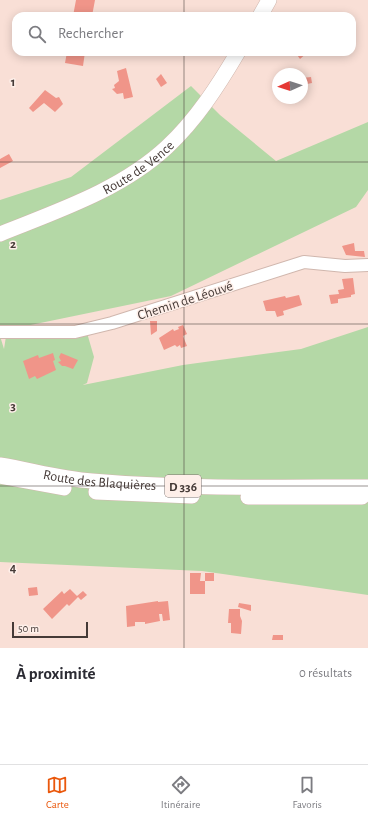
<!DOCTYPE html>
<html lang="fr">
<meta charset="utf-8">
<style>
:root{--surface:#fff;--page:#f7f7f7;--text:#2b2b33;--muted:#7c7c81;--line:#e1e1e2;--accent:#ea580c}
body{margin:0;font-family:"Alegreya Sans",sans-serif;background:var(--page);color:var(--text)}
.compass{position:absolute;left:272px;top:68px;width:36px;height:36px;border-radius:50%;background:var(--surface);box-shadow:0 2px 10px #0003;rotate:267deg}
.scale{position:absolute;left:12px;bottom:10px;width:76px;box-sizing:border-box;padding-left:4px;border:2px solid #453a37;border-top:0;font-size:11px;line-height:14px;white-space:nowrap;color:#453a37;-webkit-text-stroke:3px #feefe9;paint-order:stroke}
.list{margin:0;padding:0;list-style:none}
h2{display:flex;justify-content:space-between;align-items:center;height:52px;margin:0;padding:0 16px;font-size:17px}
h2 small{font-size:13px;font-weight:400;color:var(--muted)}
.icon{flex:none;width:22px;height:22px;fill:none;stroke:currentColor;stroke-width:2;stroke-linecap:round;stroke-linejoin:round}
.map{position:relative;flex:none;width:368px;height:648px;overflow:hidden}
.search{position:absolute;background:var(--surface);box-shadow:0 2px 10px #0003;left:12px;right:12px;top:12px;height:44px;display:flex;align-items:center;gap:10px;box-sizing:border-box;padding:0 14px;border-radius:12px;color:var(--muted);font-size:15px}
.sheet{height:116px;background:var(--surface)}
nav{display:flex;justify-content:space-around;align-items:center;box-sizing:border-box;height:56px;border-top:1px solid var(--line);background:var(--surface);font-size:11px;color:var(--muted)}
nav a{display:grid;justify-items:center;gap:2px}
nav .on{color:var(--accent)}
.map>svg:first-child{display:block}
</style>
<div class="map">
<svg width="368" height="648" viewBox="0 0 368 648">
<rect width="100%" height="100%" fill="#f9dfd6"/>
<path fill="#b4d8a6" d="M191,86L220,115L276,161L368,122V190L356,207L171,296L16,328L85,326L94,357L87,383L83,385L183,365L301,349L368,327V595L202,571L0,562V336L4,349L7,330L0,331V200L71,177Z"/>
<path fill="#f09589" d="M76,0H95L92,16H73Z
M67,52H85L83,66L65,63Z
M295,52H308L300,59Z
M126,68L133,97L124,99L123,93L117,94L112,89L115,88L114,85L119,81L117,71Z
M161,74L167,83L161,87L156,79Z
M311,77L312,83L302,85V78Z
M45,90L56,98L59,97L63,104L55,112L44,103L33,112L29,108Z
M9,154L13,161L0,168V159Z
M354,243L355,251H364L365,257L346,255L342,246Z
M353,278L355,294L351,295V297L338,299V303L331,304L329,295L339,294L338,290L344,289L342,279Z
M299,295L302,305L283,311L284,315L277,317L275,311H266L263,301L285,296L286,298Z
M150,321H157V331L151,335Z
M183,325L187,334L183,336L187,346L181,348L180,345L177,347L175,345L164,350L159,338L173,329L174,331L179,329L178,327Z
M53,353L55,360L53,361L56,370L37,379L35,376L29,379L23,361L38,355L39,358Z
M61,353L78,360L73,369L65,366H62L58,362L61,361L59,357Z
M190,573H201L200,581H205V573H214V581H205V594H190Z
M37,587L38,595L29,596L28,588Z
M70,589L77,596L83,591L87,595L81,600L78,597L69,606L67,604L52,619L43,609L62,591L64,594Z
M158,601V602L168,601L170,620L163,621L162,614H159L160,621L145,624V622H135V626L127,627L126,606Z
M239,603L251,605V611L238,607Z
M229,609H240V616L242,621L241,634L231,633V623H228Z
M273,635H283V640H272Z"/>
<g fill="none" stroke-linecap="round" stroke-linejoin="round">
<defs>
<path id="minor" d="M0,332H75L112,323L304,262L345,266L368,265"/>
<g id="major">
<path d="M260,16L269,0"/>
<path id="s1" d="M0,234C57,211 121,190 167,147C196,120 218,86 238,52"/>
<path id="s2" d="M0,465C31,470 61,479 92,481C184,489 276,487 368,487"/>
<path d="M0,476L64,488"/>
<path d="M96,492L192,496"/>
<path d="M248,497H362"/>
</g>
</defs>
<use href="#minor" stroke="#d0b7ae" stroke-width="14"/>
<use href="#major" stroke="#d0b7ae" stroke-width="16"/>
<use href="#minor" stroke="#fff" stroke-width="12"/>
<use href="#major" stroke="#fff" stroke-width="15"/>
</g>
<path fill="none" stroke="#453a37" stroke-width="1" stroke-opacity="0.55" d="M184,0V16M184,52V648M0,162H368M0,324H368M0,486H368"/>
<g text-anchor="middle" stroke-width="3" stroke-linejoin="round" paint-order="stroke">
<rect fill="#feefe9" stroke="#7c706c" stroke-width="1" x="165" y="475" width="36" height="22" rx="3"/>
<g font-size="13" font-weight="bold" fill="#453a37">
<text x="183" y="491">D 336</text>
</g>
<g font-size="14" fill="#453a37" stroke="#feefe9">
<text dy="5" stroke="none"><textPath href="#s1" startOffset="154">Route de Vence</textPath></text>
<text transform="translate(185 300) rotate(-18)" y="5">Chemin de Léouvé</text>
<text dy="5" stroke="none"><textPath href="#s2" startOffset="101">Route des Blaquières</textPath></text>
</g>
</g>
<g font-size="13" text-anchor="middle" font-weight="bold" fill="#453a37" stroke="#feefe9" stroke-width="3" stroke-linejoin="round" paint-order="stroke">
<text x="13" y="86">1</text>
<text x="13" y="248">2</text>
<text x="13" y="410">3</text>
<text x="13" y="572">4</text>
</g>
</svg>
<svg class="compass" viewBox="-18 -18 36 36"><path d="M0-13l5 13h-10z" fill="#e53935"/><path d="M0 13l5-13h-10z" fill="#7c7c81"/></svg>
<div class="scale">50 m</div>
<div class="search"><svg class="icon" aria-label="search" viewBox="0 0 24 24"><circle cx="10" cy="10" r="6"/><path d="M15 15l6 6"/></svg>Rechercher</div>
</div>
<section class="sheet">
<h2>À proximité<small>0 résultats</small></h2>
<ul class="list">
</ul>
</section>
<nav>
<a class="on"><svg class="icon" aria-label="map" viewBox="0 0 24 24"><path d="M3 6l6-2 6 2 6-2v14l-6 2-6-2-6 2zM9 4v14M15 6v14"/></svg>Carte</a>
<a><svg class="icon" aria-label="directions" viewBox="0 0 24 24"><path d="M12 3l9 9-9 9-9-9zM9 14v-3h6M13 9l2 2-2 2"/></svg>Itinéraire</a>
<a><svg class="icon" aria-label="saved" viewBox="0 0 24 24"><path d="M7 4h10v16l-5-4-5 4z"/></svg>Favoris</a>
</nav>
